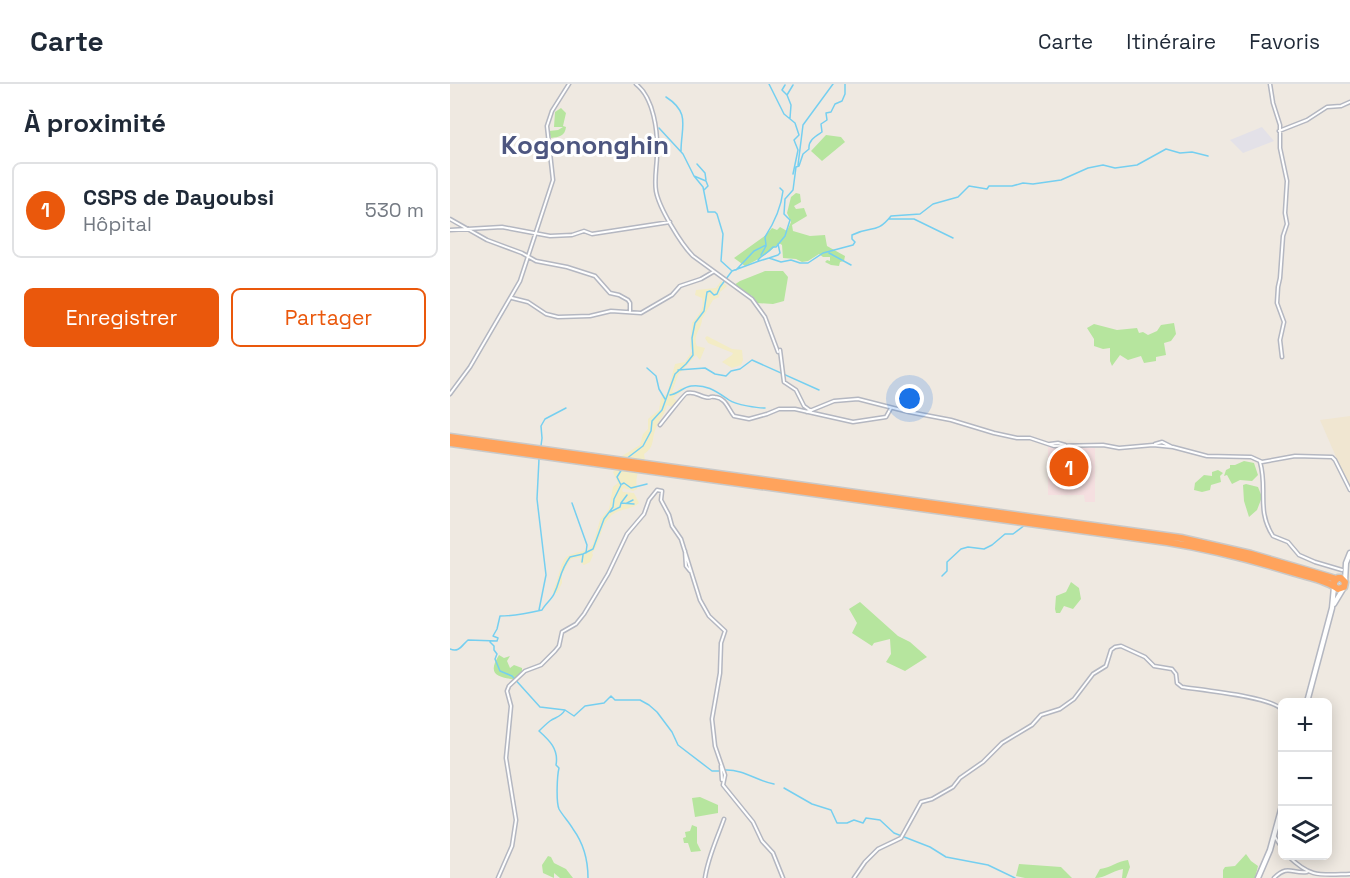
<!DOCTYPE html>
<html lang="fr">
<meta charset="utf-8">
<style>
:root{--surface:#fff;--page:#f6f6f7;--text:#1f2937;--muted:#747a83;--line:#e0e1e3;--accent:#ea580c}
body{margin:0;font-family:"Space Grotesk",sans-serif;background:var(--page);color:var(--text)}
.controls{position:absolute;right:18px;bottom:18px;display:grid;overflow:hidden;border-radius:9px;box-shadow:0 3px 15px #0003}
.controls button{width:54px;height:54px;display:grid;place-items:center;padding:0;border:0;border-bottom:2px solid var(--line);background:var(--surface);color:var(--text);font:30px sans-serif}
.you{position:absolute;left:460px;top:315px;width:21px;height:21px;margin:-15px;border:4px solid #fff;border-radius:50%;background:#1a73e8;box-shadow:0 0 0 9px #1a73e833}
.badge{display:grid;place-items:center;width:39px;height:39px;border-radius:50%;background:var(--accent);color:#fff;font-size:20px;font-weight:700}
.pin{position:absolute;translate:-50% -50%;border:3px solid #fff;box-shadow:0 2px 6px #0006}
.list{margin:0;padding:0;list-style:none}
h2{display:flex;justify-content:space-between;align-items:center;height:78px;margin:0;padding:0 24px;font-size:26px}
h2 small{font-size:20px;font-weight:400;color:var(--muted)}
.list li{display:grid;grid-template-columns:39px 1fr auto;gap:18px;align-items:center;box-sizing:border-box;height:96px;margin:0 12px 12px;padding:0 12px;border:2px solid var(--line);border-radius:9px}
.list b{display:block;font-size:22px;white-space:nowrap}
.list p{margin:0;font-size:20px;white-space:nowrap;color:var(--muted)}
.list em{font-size:20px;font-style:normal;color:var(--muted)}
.actions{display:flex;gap:12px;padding:18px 24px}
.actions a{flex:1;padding:14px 0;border:2px solid var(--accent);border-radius:9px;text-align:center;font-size:21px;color:var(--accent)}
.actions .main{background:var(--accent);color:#fff}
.icon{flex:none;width:33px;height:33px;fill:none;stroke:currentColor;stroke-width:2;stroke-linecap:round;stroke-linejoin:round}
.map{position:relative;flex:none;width:900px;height:794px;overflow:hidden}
header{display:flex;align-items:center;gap:36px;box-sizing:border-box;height:84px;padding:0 30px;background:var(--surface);border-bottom:2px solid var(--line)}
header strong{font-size:28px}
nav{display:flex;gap:33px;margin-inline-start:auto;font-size:21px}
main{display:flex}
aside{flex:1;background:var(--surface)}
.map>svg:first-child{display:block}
</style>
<header>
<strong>Carte</strong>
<nav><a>Carte</a><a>Itinéraire</a><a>Favoris</a></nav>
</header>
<main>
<aside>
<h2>À proximité<small></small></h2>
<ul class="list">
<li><span class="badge">1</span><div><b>CSPS de Dayoubsi</b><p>Hôpital</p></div><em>530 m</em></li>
</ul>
<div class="actions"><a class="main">Enregistrer</a><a>Partager</a></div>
</aside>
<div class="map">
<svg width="900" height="794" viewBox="0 0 900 794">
<rect width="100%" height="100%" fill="#efe9e1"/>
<path fill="#e3e1e8" d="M812,43L824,57L793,69L780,56Z"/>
<path fill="#f0e6d1" d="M900,332V405L870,336Z"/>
<path fill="#f5dfe0" d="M598,363L645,364V418H635L634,411H598Z"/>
<path fill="#b6e59e" d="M111,24L116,29L113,42L116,43C115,52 109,53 101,54L99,47L108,46L113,43H104L105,28Z
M376,51L391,53L395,58L372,77L361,67Z
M346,109L350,110L351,118L344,122L346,125L354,124L357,132L342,141L343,147L360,152L375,151L377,162L395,172L394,177L390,178L389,182L381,181L375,178L377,176L380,177V173H373L369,170L358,177L352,178L346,175L333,174L332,161L329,159C320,168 308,176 295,182L284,174L316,151L322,144L327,146L330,143L337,147L341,138L337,129L341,113Z
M315,187H333L338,193L334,217L323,220L306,219L301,211H296L284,201L290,197Z
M724,239L726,250L721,257L714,259L716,271L706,273V277L694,279L691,272L678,276L670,271L662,282L660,277V264L653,265L644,262V255L637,244L644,240L667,246L687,244L689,249L693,248L698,251L707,247L711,241Z
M794,377L804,379L808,391L802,397L790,396L782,400L777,391L774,392L776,386L780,384V381H785Z
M768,386L773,389L770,392L771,398L761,401L760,406L752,408L744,406L745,399L754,391L762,392V388Z
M796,400L808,403L812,413L807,426L799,433L794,417L793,401Z
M621,498L629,504L631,515L623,525L614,522L610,529H606L605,525L606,512L616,508Z
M410,518L448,552L460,558L477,573L455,587L436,578L441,570L440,555L424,559L422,562L402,549L407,539L399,525Z
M49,571L54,574L60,572L57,577L60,584L64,581L72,584V589L67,596C49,593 36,592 49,571Z
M250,713L268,721V729L245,733L242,714Z
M242,741L247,743V759L251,767L241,768L238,759H234L233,754L236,753L235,748L240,747Z
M796,770L801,777L808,782L805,794H773V786L775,783L785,782Z
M98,772L101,773L104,779L116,785L123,794H110L104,789V794L93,789L92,781Z
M678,776L680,783L676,794H672L673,785C662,787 655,794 645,794L650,785C661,784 667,777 678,776Z
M569,780L611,783L622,794H575L566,792Z"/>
<path fill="#f3ecc5" d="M271,197L277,202L270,208L269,213L263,216L252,235C252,245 242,251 247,262L255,264L250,276L246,271L228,291L222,308H226L231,303L233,306L223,314L226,316V319L222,323L217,321C215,331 209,335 206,344C201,354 206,362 194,370L195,376C188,383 185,396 187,405L183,407L174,404L172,406L173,408L184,409L189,419C182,426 167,424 159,434C150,443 151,458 142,469L143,471L140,478L134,481L130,478L131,473L121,475L112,490V499L107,509L103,510C103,504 106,501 107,496C115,471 112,472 138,466L143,460L150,436L159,425L163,403L168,399L163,388L169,383L172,372L190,361L193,350L198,345V335L209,326L211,314L217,310L225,280L235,278L242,267L240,262L242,239C248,232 255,224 252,214L245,211L246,206L266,204Z
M257,252L282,265L292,266L293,276L291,281L282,284L272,278L282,271L283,269L258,259L255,254Z"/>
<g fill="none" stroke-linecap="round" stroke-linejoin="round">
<path stroke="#75cff0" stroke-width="1.5" d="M319,0L334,30L345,39L349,51L344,56L348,66L343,90
M335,1L332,6L337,11
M216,13C241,29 231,43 231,67
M340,34L341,21L337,11L343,1
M209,44L233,70L244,92L253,103L258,128H265L267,130L273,150L271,177L281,186
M247,80L255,89L256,96
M348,81L353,41L383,0
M244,92L256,97L258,102L254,106
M439,135H464L503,154
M379,169L401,181
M311,171L316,162
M319,174L328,171L330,169L328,160
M308,176C312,171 318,169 323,163H326L335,152L340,136L334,130L335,115L343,106L346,83L349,82L353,70L359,65C358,56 366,52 372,48L371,40L377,36L376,29L381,28L385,20L392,17L395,10V0
M286,186L304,167L316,161L315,153C324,139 331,125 333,107L330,104
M197,284L206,292L209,305L215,315
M228,286L255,284L265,290L276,292L281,287L290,285L302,276L369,306
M220,311C228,310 233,303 241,302C257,300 267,308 279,316C286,321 308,324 315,324
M91,362L92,354L91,342L95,335L116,324
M89,375L87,415L96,491L89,526
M176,375L193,362L201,347L202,337L212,326L225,290L236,280L243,271L242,254L245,239L254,227L257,208L260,207L264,211L267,210L270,203L282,187L309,177L319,174L331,178L341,176L350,179H358L373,169L403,161L405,158L402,155V151C421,141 426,151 441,132L470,130L483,120L508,113L519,102L537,105L539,102H562L573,99L583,100L611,96L638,84L653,81L665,84L687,81L716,65L730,69L742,68L758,72
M172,400L174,399L181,404L197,400
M122,419L137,461L136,469
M171,419L177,411
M177,419L183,416
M160,428L170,423L171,419L184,420
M132,478L133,471
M492,492L497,487V478L511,465L518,463L534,465L542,461L555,450H563L575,441
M40,558L44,562V566L47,570L45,575L50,587L62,592L90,623L115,626C111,633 106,633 100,637C96,640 92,644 89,647C99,656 109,665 106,681L109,684C107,692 106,718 109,725C113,732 119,738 123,745C134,760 138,776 138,794
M0,565C9,569 12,561 18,556L47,557L48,554L43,552L47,545L50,532C64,532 79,529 92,526C95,520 102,515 104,510C111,496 109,488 120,473L133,470L143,465L154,435L163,423L164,415L171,401L167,393L172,385
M115,626L124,632L135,622L154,619L161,612L165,616H190L199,621L207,628L222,648L228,661L262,687H270
M275,686C293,685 307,697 324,700
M334,704L362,720L381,726L387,739H397L404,736L413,739L416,734L430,736L444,749L480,763L496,773L538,781L565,794"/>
<defs>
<path id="street" d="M186,0C204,14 208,48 207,70C207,82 204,95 206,107C209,124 231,160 243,172L302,215L315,233L328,268
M820,0L823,19L830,41V64L837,97L835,129L837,140L833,152L830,194L828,203L827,219L834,238L830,256L832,273
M829,47L857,36L877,23L891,22L900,18
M0,135L37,156L72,169L86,177L117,183L145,192L160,209L169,211L178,216L180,219V227
M0,146L52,143L100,152L122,151L134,147L142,150L220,138
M62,214L78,218L96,230L108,233L140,232L161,227L191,229L222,211L230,202L251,195L263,188
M330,266L334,298L346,306L354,322L361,327
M0,310L20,283L70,197L103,96L97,42L102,27L119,0
M357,328L384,317L408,315L459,328L501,336L544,349L567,354H580L604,362L653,361L669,364L703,361L723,363L757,372L801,373L812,378L845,372L882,373L885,376L900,406
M210,341C214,336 235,309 237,309C245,307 249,312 255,313C263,315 257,312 265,313C276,314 278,325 284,332L299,335L317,330L329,325H345L403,338L436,333L441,324
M600,360L608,359L615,361
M705,360L712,358L722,363
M810,378C818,405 806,426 823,452L838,458L849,471L865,478L892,486
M235,467L236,482L240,487
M271,682L272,696
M825,753L832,764
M838,772C861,794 869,791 900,790
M48,794L62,762L66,736L56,674L61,622L57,607L59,602L75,587L91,581L105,567L109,562L112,548L126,540L134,530L158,490L177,450L194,430L199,416L207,406L212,407L211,416L219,431L222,442L231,455L250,516L259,532L275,547L271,559L270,589L262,635L265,662L275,691L273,701L303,738L312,757L323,769L333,794
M255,794C258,773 267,755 274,735
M404,794L415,778L428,765L451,754L471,718L482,715L503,703L510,694L533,678L552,659L582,641L591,631L610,625L624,615L643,590L656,582L661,566L665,563L671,562L695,573L704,582L722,585L726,590L727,599L732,603C752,606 824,613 832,626
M824,794C838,780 842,790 857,788"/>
<path id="secondary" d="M895,498L896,479L900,469
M884,520L893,505
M857,618L882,524L884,503
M808,794L820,766L832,722"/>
<path id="highway" d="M0,353L731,454L801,470L886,495
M0,359L717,458C761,465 803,476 845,489C858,493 877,496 888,505L894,503L895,498L891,494H888L884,498V502"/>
</defs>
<use href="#street" stroke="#b4b7c1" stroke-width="5"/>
<use href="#secondary" stroke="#b4b7c1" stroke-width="7"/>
<use href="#highway" stroke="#c9c9c9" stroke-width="9"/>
<use href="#street" stroke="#fff" stroke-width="2"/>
<use href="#secondary" stroke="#fff" stroke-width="4"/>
<use href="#highway" stroke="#ffa35c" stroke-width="6"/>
</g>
<g text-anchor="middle" stroke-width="6" stroke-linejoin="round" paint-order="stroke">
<g font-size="26" font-weight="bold" fill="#4d5680" stroke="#fff">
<text x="135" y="70">Kogononghin</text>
</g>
</g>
</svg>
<div class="controls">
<button>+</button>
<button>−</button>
<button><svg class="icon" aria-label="layers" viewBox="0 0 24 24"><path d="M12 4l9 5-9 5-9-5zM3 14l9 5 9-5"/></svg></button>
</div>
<div class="you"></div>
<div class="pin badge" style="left:619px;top:383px">1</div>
</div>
</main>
